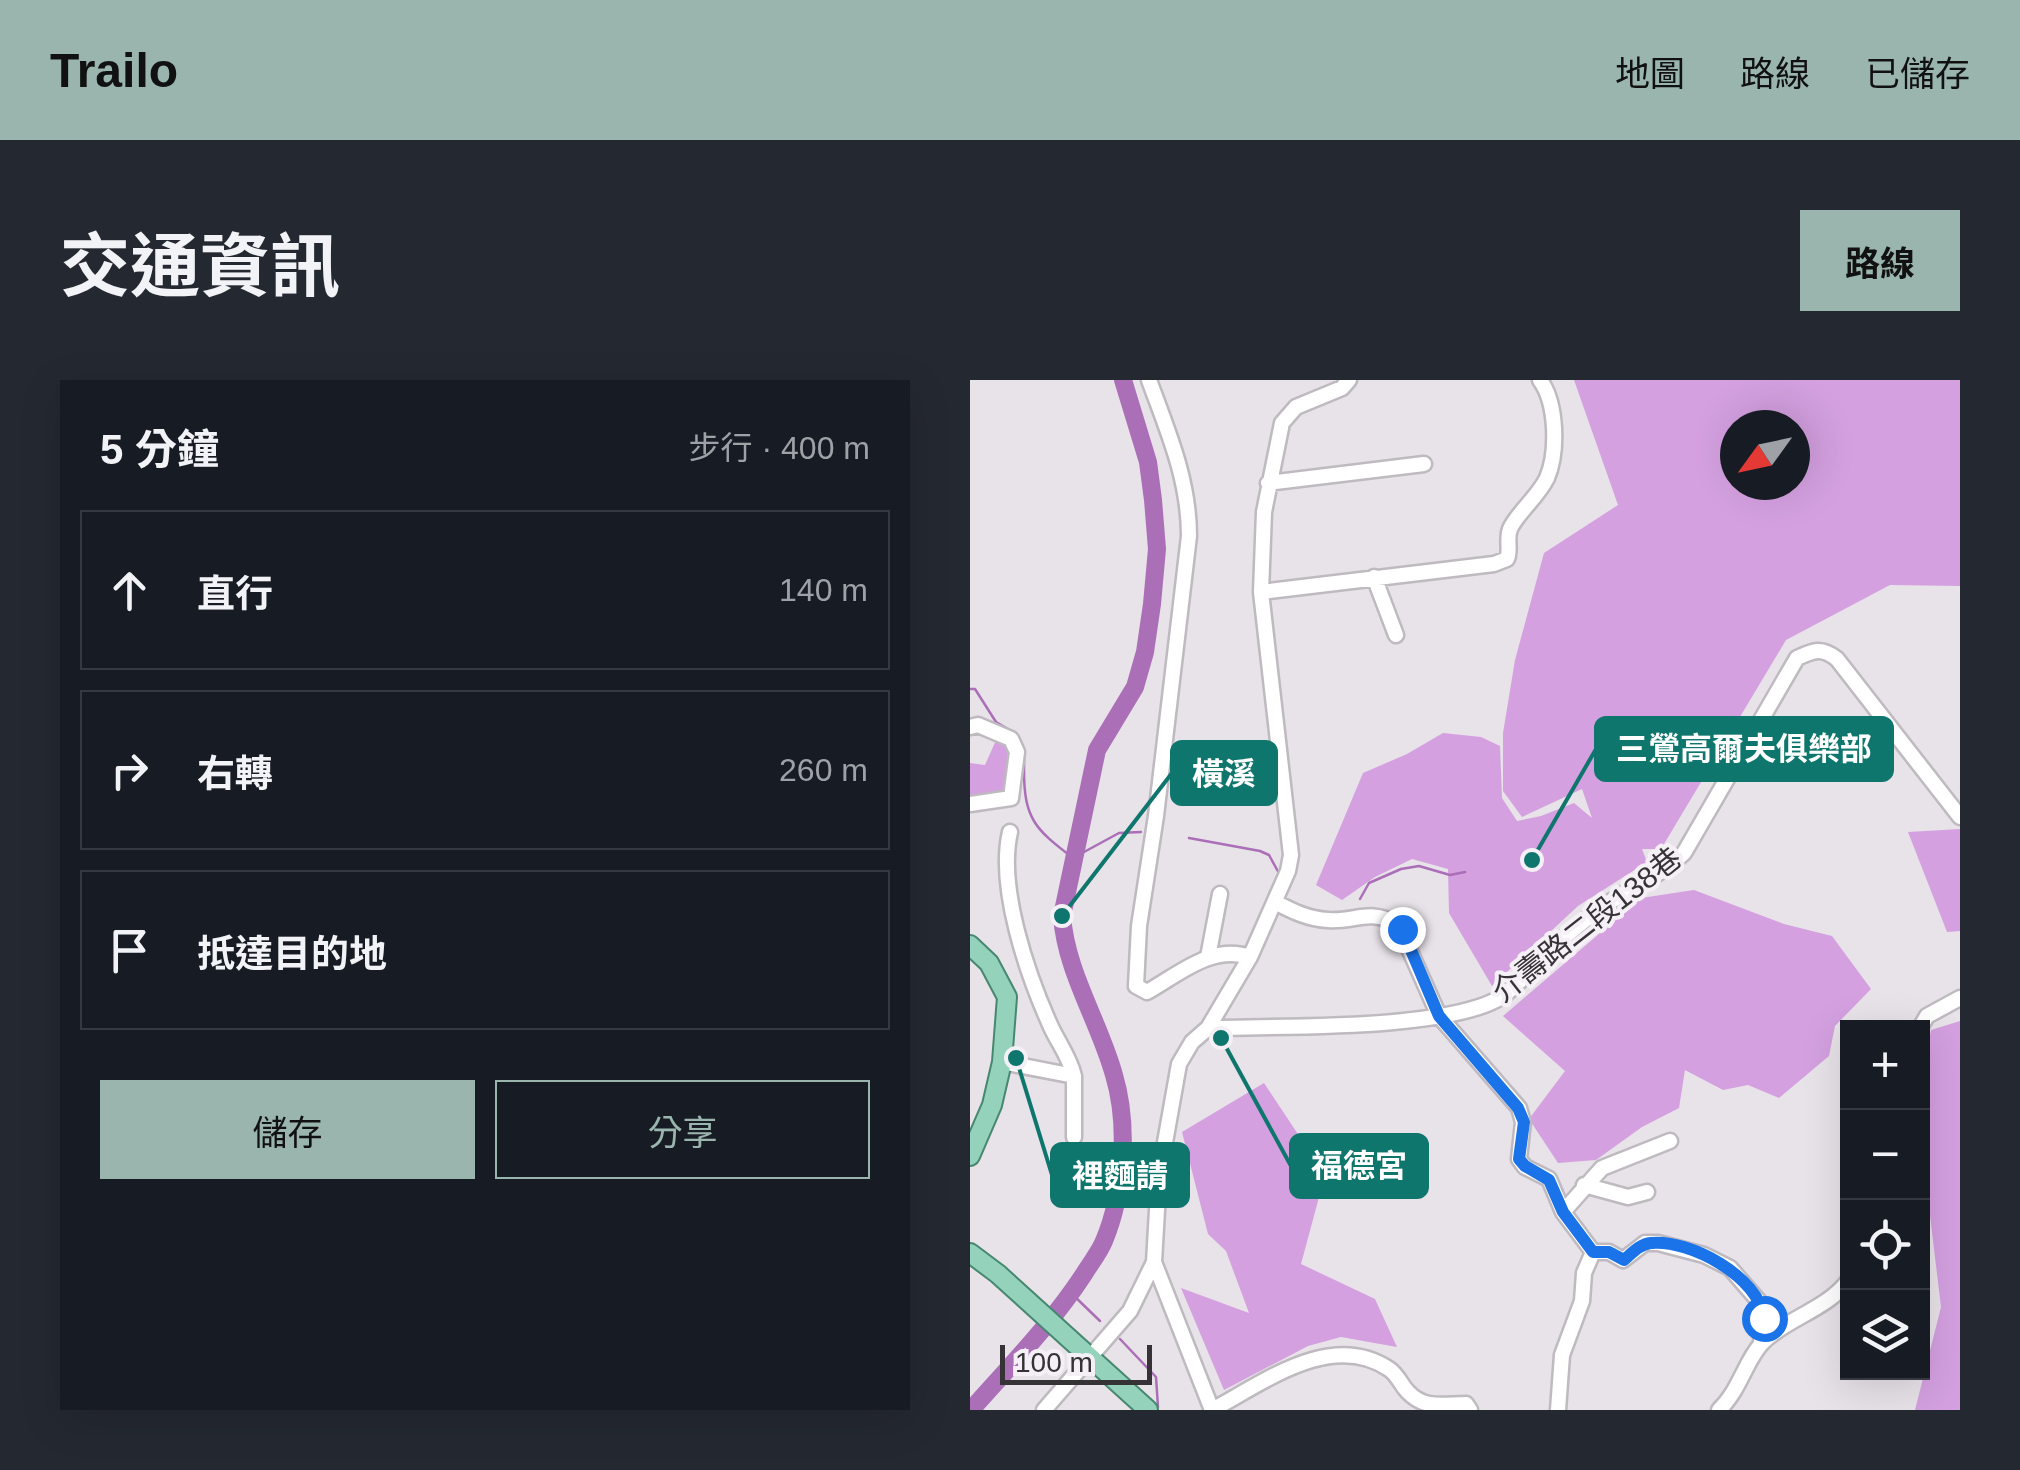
<!DOCTYPE html>
<html lang="zh-TW">
<meta charset="utf-8">
<style>
:root{--surface:#171b24;--page:#242831;--text:#f1f3f6;--muted:#9ea1a6;--line:#363941;--accent:#99b5ad}
body{margin:0;font-family:Helvetica,"Noto Sans TC",sans-serif;background:var(--page);color:var(--text)}
.controls{position:absolute;right:30px;bottom:30px;display:grid;overflow:hidden;border-radius:0px;box-shadow:0 10px 40px #0002}
.controls button{width:90px;height:90px;display:grid;place-items:center;padding:0;border:0;border-bottom:2px solid var(--line);background:var(--surface);color:var(--text);font:50px sans-serif}
.compass{position:absolute;left:750px;top:30px;width:90px;height:90px;border-radius:50%;background:var(--surface);box-shadow:0 10px 40px #0002;rotate:237deg}
.scale{position:absolute;left:30px;bottom:25px;width:152px;box-sizing:border-box;padding-left:10px;border:5px solid #353336;border-top:0;font-size:28px;line-height:35px;white-space:nowrap;color:#353336;-webkit-text-stroke:8px #f5eff6;paint-order:stroke}
.stop{position:absolute;width:30px;height:30px;margin:-22px;border:8px solid #1a73e8;border-radius:50%;background:#fff}
.stop.end{background:#1a73e8;border-color:#fff;box-shadow:0 2px 10px #0008}
.list{margin:0;padding:0;list-style:none}
h2{display:flex;justify-content:space-between;align-items:center;height:130px;margin:0;padding:0 40px;font-size:42px}
h2 small{font-size:32px;font-weight:400;color:var(--muted)}
.list li{display:grid;grid-template-columns:65px 1fr auto;gap:30px;align-items:center;box-sizing:border-box;height:160px;margin:0 20px 20px;padding:0 20px;border:2px solid var(--line);border-radius:0px}
.list b{display:block;font-size:38px;white-space:nowrap}
.list em{font-size:32px;font-style:normal;color:var(--muted)}
.actions{display:flex;gap:20px;padding:30px 40px}
.actions a{flex:1;padding:22px 0;border:2px solid var(--accent);border-radius:0px;text-align:center;font-size:35px;color:var(--accent)}
.actions .main{background:var(--accent);color:#111}
.icon{flex:none;width:55px;height:55px;fill:none;stroke:currentColor;stroke-width:2;stroke-linecap:round;stroke-linejoin:round}
.map{position:relative;flex:none;width:990px;height:1030px;overflow:hidden;border-radius:0px}
header{display:flex;align-items:center;gap:60px;box-sizing:border-box;height:140px;padding:0 50px;background:var(--accent);color:#111}
header strong{font-size:48px}
nav{display:flex;gap:55px;margin-inline-start:auto;font-size:35px}
.intro{display:flex;align-items:center;justify-content:space-between;box-sizing:border-box;height:240px;padding:0 60px}
h1{margin:0;font-size:70px}
.button{padding:25px 45px;border-radius:0px;background:var(--accent);color:#111;font-size:35px;font-weight:700}
main{display:flex;gap:60px;padding:0 60px}
aside{flex:1;background:var(--surface);border-radius:0px;box-shadow:0 10px 40px #0002}
.map>svg:first-child{display:block}
</style>
<header>
<strong>Trailo</strong>
<nav><a>地圖</a><a>路線</a><a>已儲存</a></nav>
</header>
<div class="intro"><h1>交通資訊</h1><a class="button">路線</a></div>
<main>
<aside>
<h2>5 分鐘<small>步行 · 400 m</small></h2>
<ul class="list">
<li><svg class="icon" aria-label="ahead" viewBox="0 0 24 24"><path d="M12 20V5M6 11l6-6 6 6"/></svg><div><b>直行</b></div><em>140 m</em></li>
<li><svg class="icon" aria-label="right" viewBox="0 0 24 24"><path d="M7 20v-9h11M14 6l5 5-5 5"/></svg><div><b>右轉</b></div><em>260 m</em></li>
<li><svg class="icon" aria-label="arrive" viewBox="0 0 24 24"><path d="M6 21V4h12l-3 4 3 4H6"/></svg><div><b>抵達目的地</b></div></li>
</ul>
<div class="actions"><a class="main">儲存</a><a>分享</a></div>
</aside>
<div class="map">
<svg width="990" height="1030" viewBox="0 0 990 1030">
<rect width="100%" height="100%" fill="#e8e2e9"/>
<path fill="#d4a0e0" fill-rule="evenodd" d="M604,0H990V206L920,205L816,260L691,469H672L677,482L608,526L522,606L479,533L478,489L442,479L405,497L372,520L346,505L393,393L437,374L473,353L511,357L530,366L532,418L547,441L571,436L604,423L622,438L612,409L552,437L533,411V353L545,280L574,173L648,125ZM825,45V105H765V45Z
M27,358C49,371 40,393 37,415L0,421V383L15,385Z
M990,449V551L977,552L938,452Z
M724,510L814,544L862,556L901,609L865,646L859,676L809,718L778,705L753,710L715,690L709,728L672,747L626,780L588,783L559,739L595,691L533,636L671,518Z
M990,641V1030H945L971,927L952,769L953,691L961,650Z
M294,703L355,795L331,884L405,919L427,967L371,957L338,966L254,1010L211,908L279,933L256,871L238,854L212,752Z"/>
<g fill="none" stroke-linecap="round" stroke-linejoin="round">
<path stroke="#aa6fb6" stroke-width="2.5" d="M0,309H5L26,342L43,352
M49,358C55,368 54,378 54,390C54,439 65,449 103,478L149,453L171,452
M219,458L290,471L299,475L310,495
M390,519L399,503L431,489L449,486L480,495L495,492
M101,913L130,941
M150,959L186,997L188,1027"/>
<path stroke="#aa6fb6" stroke-width="18" d="M1,1030C40,986 82,943 114,894C120,884 129,873 134,861C154,813 159,745 144,695C129,641 96,592 92,536L127,370L165,307L175,272L182,224L187,169L183,120L178,82L153,0"/>
<defs>
<path id="minor" d="M179,0C198,52 219,100 219,156L186,436L169,546L166,606L177,612C209,594 242,564 280,577
M298,103L454,84
M404,197L426,255
M291,212L524,184L537,179C541,170 536,159 540,149C547,133 568,117 577,98C588,72 587,23 570,0
M0,347L8,345L41,359L47,372L41,418L0,424
M40,452C27,508 58,596 81,647C89,664 100,678 104,696
M305,522C322,531 338,539 358,540C387,542 397,528 428,544L469,636L549,728L553,742L549,779L555,787L579,799L593,832L623,872L614,893L612,921L592,975L588,1030
M238,577L250,514
M238,648C304,646 485,651 534,615C548,605 560,590 572,578C590,560 611,543 631,528C658,509 690,496 714,473L827,278C844,270 852,267 867,279L990,437
M950,648L957,636L990,618
M32,682L104,696V757
M614,805L658,817L677,812
M593,832L632,788L700,761
M623,872H639L653,880L675,863H688L734,875L760,888L793,926L791,963
M184,882L242,1030
M74,1030L160,931L184,882L189,796L209,684L222,662L238,648L280,577L318,491L321,475L291,212L294,132L312,43L326,27L372,8L379,0
M242,1030C293,1003 361,950 419,989C428,995 431,1005 438,1012C455,1030 474,1024 496,1024L500,1030
M749,1030C770,1010 776,979 793,962C817,938 856,930 878,901"/>
<path id="major" d="M0,565L19,583L37,617L32,682L22,725L0,776
M0,873L28,894L178,1030"/>
</defs>
<use href="#minor" stroke="#bfb9c0" stroke-width="19"/>
<use href="#major" stroke="#468770" stroke-width="22"/>
<use href="#minor" stroke="#fff" stroke-width="14"/>
<use href="#major" stroke="#95d2bc" stroke-width="18"/>
</g>
<g fill="none" stroke-linecap="round" stroke-linejoin="round">
<path stroke="#1a73e8" stroke-width="12" d="M432,549L469,636L548,728L554,742L549,779L555,786L579,800L593,832L623,872H639L654,880C662,873 670,864 681,863C720,859 789,897 794,938"/>
</g>
<g text-anchor="middle" stroke-width="8" stroke-linejoin="round" paint-order="stroke">
<g font-size="30" fill="#353336" stroke="#f5eff6">
<text transform="translate(617 545) rotate(-38)" y="10">介壽路二段138巷</text>
</g>
</g>
<path fill="none" stroke="#0f766e" stroke-width="4" d="M562 480L626 369M92 536L202 393M251 658L321 786M46 678L82 795"/>
<g fill="#0f766e" stroke="#f5eff6" stroke-width="4">
<circle cx="562" cy="480" r="10"/>
<circle cx="92" cy="536" r="10"/>
<circle cx="251" cy="658" r="10"/>
<circle cx="46" cy="678" r="10"/>
</g>
<g fill="#0f766e" stroke="#0f766e" stroke-width="4">
<rect x="626" y="338" width="296" height="62" rx="10"/>
<rect x="202" y="362" width="104" height="62" rx="10"/>
<rect x="321" y="755" width="136" height="62" rx="10"/>
<rect x="82" y="764" width="136" height="62" rx="10"/>
</g>
<g font-size="32" text-anchor="middle" font-weight="bold" fill="#fff">
<text x="774" y="380">三鶯高爾夫俱樂部</text>
<text x="254" y="405">橫溪</text>
<text x="389" y="797">福德宮</text>
<text x="150" y="807">裡麵請</text>
</g>
</svg>
<div class="controls">
<button>+</button>
<button>−</button>
<button><svg class="icon" aria-label="locate" viewBox="0 0 24 24"><circle cx="12" cy="12" r="6"/><path d="M12 2v4M12 18v4M2 12h4M18 12h4"/></svg></button>
<button><svg class="icon" aria-label="layers" viewBox="0 0 24 24"><path d="M12 4l9 5-9 5-9-5zM3 14l9 5 9-5"/></svg></button>
</div>
<svg class="compass" viewBox="-18 -18 36 36"><path d="M0-13l5 13h-10z" fill="#e53935"/><path d="M0 13l5-13h-10z" fill="#9ea1a6"/></svg>
<div class="scale">100 m</div>
<div class="stop" style="left:794px;top:938px"></div>
<div class="stop end" style="left:432px;top:549px"></div>
</div>
</main>
